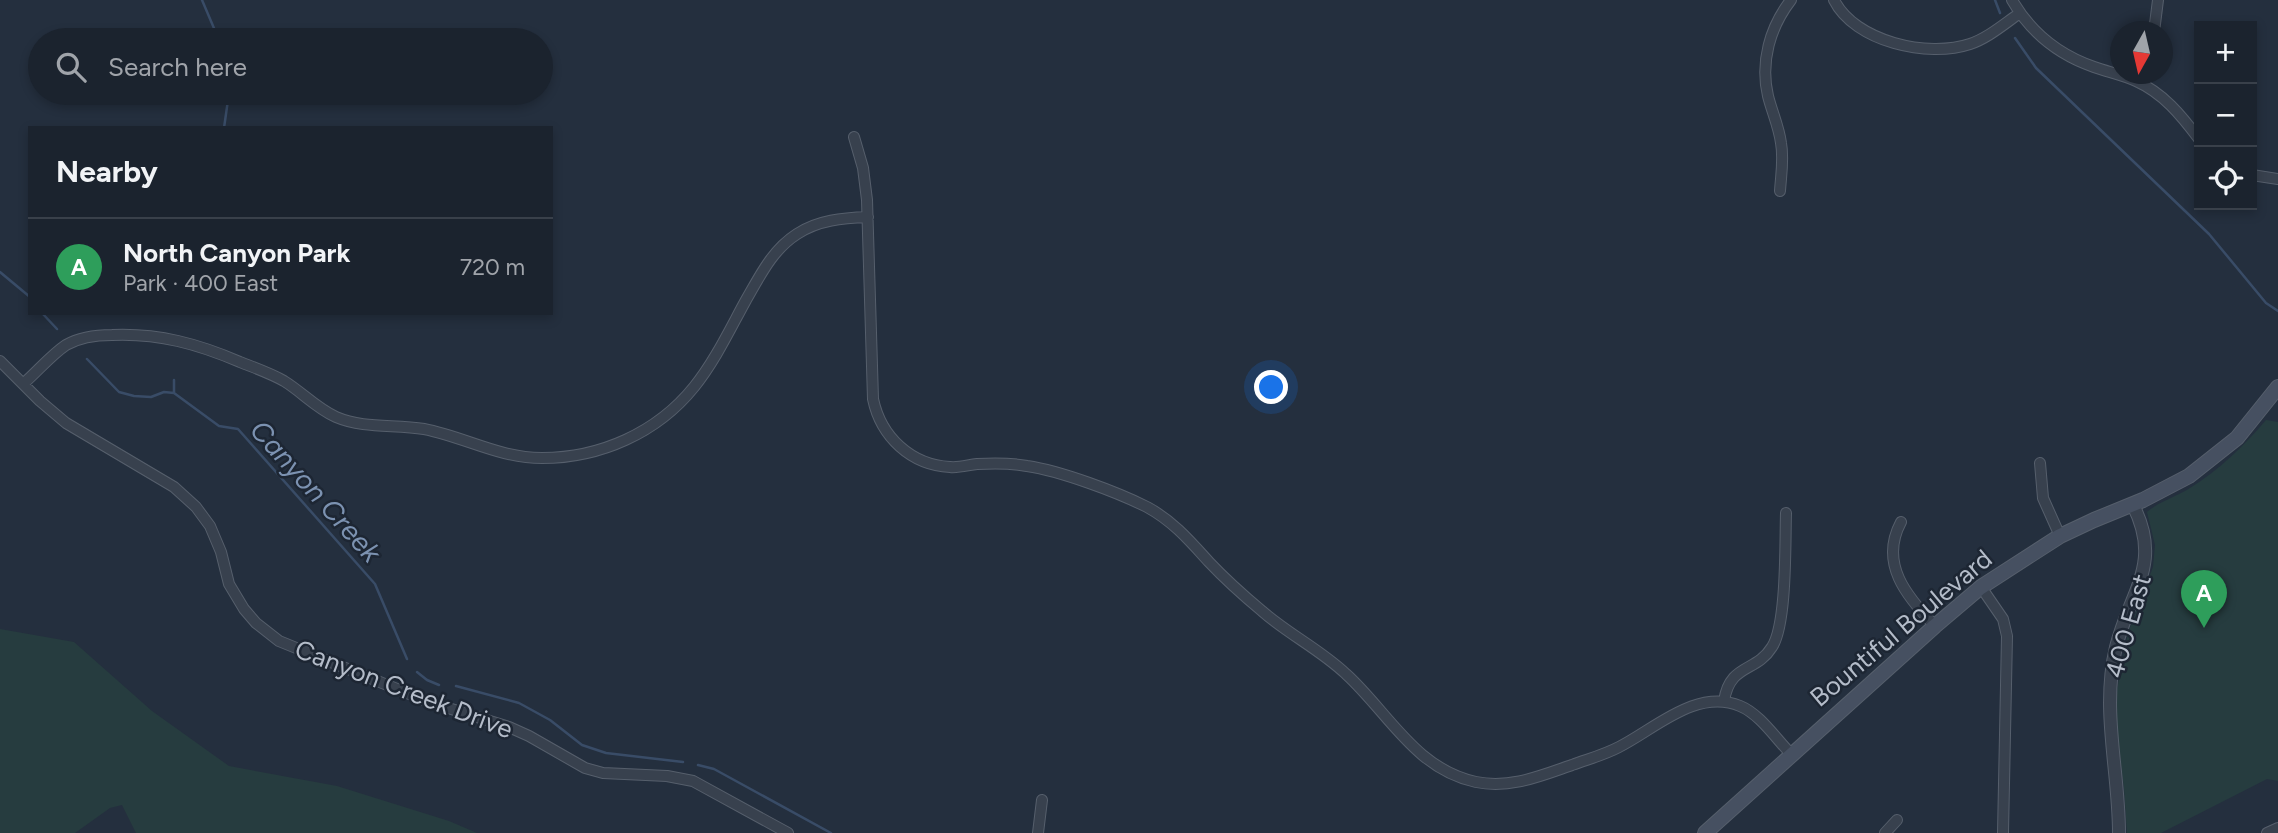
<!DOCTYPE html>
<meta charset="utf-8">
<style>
:root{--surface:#1b232e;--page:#242b36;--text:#f1f3f6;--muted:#a0a4aa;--line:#39404a;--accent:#8ab4f8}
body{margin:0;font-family:Figtree,sans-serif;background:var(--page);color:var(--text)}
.controls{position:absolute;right:21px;top:21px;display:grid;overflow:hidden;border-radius:0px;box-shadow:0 4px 10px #0003}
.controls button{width:63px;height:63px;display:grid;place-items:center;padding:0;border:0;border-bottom:2px solid var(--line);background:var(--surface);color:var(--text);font:35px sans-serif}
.compass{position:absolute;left:2110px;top:21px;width:63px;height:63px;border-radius:50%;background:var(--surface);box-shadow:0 4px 10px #0003;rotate:188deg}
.you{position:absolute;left:1272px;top:388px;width:24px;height:24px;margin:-18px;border:5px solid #fff;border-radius:50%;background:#1a73e8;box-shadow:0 0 0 10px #1a73e833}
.badge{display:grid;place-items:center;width:46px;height:46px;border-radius:50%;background:var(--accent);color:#fff;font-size:23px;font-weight:700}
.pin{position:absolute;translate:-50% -58px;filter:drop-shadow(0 2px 4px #0008)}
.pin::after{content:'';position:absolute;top:37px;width:24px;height:21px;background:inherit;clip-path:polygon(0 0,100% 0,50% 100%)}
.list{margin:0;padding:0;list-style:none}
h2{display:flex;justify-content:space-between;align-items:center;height:91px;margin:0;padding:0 28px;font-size:30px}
h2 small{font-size:23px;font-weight:400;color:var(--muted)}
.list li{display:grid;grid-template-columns:46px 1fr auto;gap:21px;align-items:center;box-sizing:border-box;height:98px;padding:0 28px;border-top:2px solid var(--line)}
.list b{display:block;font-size:26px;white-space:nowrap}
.list p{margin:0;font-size:23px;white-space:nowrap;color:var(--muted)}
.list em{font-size:23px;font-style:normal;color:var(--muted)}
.icon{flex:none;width:38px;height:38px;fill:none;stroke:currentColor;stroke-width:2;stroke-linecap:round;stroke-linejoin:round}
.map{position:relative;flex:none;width:2278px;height:833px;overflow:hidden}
.search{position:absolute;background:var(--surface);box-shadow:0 4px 10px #0003;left:28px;top:28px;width:525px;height:77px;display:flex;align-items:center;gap:18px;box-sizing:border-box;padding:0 24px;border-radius:38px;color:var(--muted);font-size:26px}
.panel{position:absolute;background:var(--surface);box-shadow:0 4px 10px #0003;left:28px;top:126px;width:525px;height:189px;border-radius:0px}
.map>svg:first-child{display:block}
</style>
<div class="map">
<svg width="2278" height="833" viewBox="0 0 2278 833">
<rect width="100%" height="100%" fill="#242f3e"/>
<path fill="#263c3f" d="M2266,420L2278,422V781L2267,779L2161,833H2127L2124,789L2117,731V690L2128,633L2153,567L2155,545L2147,512C2158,502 2176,497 2190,488C2219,470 2244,446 2266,420Z
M0,629L74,642L152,711L229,766L337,786L449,821L477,833H136L122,805L110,808L75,833H0Z"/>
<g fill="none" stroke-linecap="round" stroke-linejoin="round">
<path stroke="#394c67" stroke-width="2.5" d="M202,0L219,40
M1995,0L2000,13
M2015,38L2036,68L2209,234L2266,303L2278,311
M224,128L229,93
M0,272L30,297
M42,313L57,329
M87,359L119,392L134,396L151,397L164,392L174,393L219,426L238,429L375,584L407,659
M174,380V393
M417,672L427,680L439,685
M456,686L519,703L550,720L582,745L606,753L683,762
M698,765L714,769L831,833"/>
<defs>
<path id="minor" d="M1834,0C1855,42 1928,58 1970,44C1988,38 2004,24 2020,13
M2012,0C2031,33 2059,55 2094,67C2108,72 2123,75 2136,81C2163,93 2181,115 2199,139
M2154,32L2158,0
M854,137L863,168L867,200L873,399C881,437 911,465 950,467C959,468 968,465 977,464C994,463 1011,463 1027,466C1061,471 1117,492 1147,507C1173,521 1190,541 1209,562C1226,580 1244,596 1262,611C1288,634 1321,650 1346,674C1388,712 1415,769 1476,782C1510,789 1540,776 1572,765C1588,759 1604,755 1619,747C1655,729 1696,688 1740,706C1760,714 1776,739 1792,755
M2252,175L2278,179
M1780,191C1781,175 1784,159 1781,143C1779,127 1772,112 1768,96C1760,62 1770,27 1791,0
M0,361L40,401L66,423L174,487L196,507L210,526L221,552L229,584L244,609L256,623L279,641L429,702L509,727L529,736L585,768L603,773L667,776L693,781L788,833
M23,384C37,372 51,355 66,345C80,337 97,335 112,335C159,333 198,344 240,362C255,368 270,373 284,381C302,392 316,408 336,417C364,429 395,424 424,429C465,437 499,458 542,458C600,458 657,433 694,387C715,361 730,329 746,300C760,276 772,250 797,234C818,220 843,218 868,217
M2040,463L2043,498L2060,536
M1901,522C1879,563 1906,596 1935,626
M1981,587L2003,619L2007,636L2003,833
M1724,701C1730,663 1756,673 1772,647C1787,624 1785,543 1786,513
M1038,833L1042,800
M1885,833L1897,820
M2267,833L2278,828"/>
<path id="tertiary" d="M2119,833C2119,770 2101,710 2116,647C2130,591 2163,564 2133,505"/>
<path id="secondary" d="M1705,833L1935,626L1981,587L2060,536L2094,520L2143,500L2189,476L2237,438L2278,387"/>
</defs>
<use href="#minor" stroke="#565f6c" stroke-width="12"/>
<use href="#tertiary" stroke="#565f6c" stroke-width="14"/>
<use href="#secondary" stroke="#565f6c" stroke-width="16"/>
<use href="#minor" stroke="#38414e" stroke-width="10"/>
<use href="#tertiary" stroke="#38414e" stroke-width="12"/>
<use href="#secondary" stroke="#465061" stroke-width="14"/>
</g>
<g text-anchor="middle" stroke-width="5" stroke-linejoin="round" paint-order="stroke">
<g font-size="26" fill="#b4bcc9" stroke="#1d2633">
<text transform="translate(2128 626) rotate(-74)" y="9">400 East</text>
<text transform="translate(1901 628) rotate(-40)" y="9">Bountiful Boulevard</text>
<text transform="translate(404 689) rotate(21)" y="9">Canyon Creek Drive</text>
</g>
<g font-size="28" font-style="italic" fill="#7c92b1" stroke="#1d2633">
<text transform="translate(316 491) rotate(48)" y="10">Canyon Creek</text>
</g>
</g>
</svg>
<div class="controls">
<button>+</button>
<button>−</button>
<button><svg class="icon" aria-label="locate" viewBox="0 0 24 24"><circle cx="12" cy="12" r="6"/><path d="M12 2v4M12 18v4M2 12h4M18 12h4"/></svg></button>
</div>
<svg class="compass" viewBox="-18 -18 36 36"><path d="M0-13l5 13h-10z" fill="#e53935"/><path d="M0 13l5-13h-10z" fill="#a0a4aa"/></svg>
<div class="you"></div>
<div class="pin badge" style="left:2204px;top:628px;background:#2e9e5b">A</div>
<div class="search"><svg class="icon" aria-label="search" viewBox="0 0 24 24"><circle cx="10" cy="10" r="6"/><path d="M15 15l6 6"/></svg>Search here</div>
<section class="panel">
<h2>Nearby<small></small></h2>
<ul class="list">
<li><span class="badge" style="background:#2e9e5b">A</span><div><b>North Canyon Park</b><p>Park · 400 East</p></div><em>720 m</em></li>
</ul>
</section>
</div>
